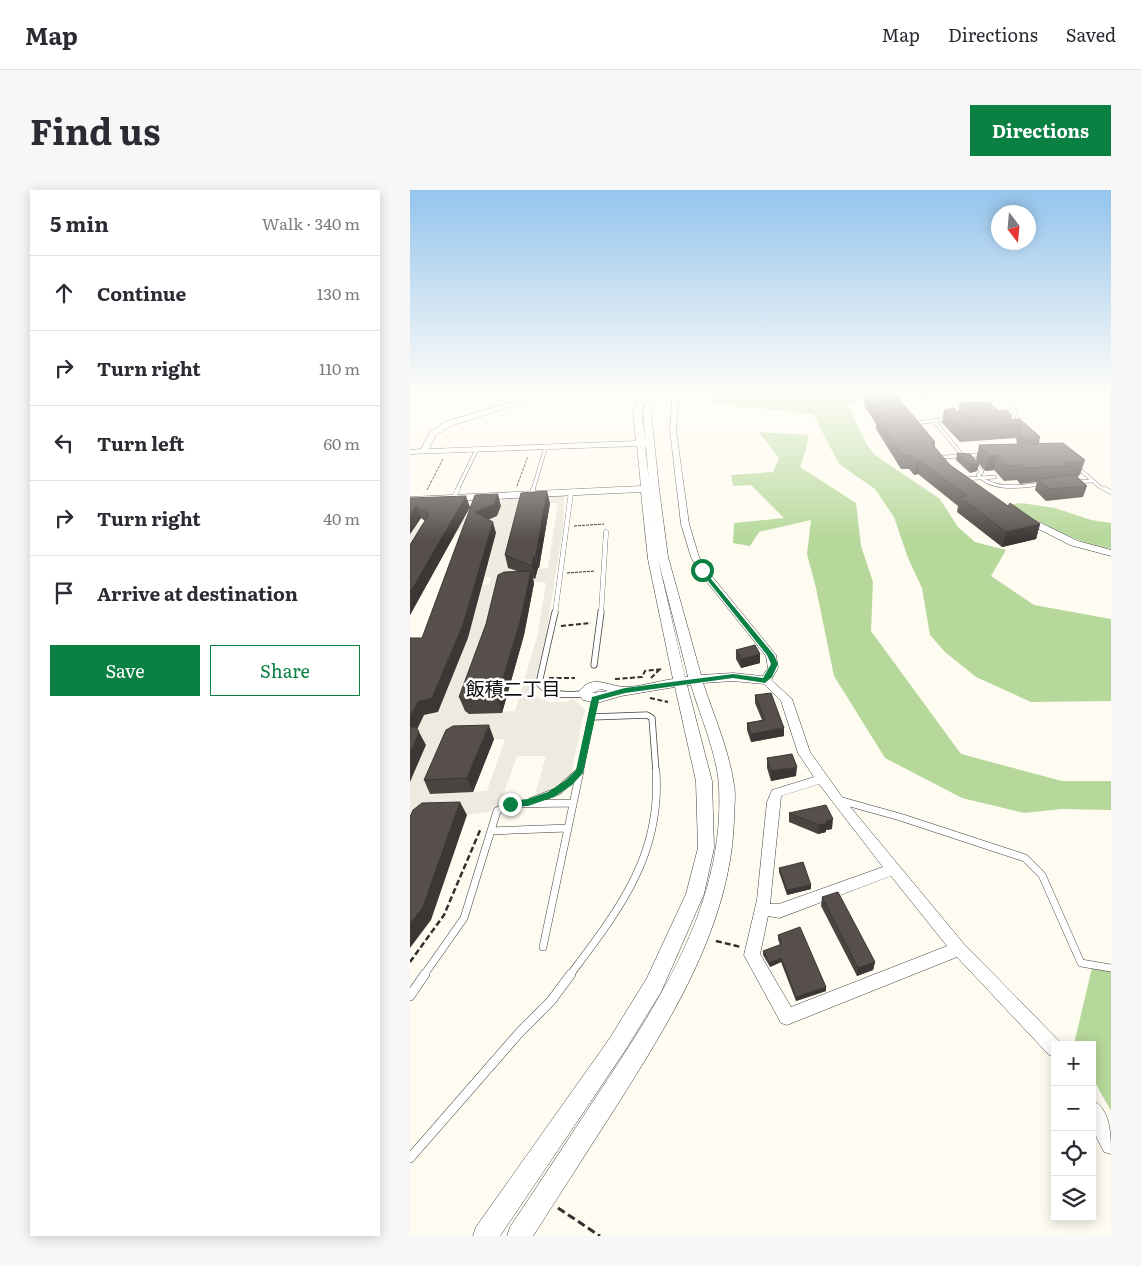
<!DOCTYPE html>
<meta charset="utf-8">
<style>
:root{--surface:#fff;--page:#f7f7f7;--text:#2b2b33;--muted:#7c7c81;--line:#e1e1e2;--accent:#0b8043}
body{margin:0;font-family:Literata,"Noto Sans JP",serif;background:var(--page);color:var(--text)}
.controls{position:absolute;right:15px;bottom:15px;display:grid;overflow:hidden;border-radius:0px;box-shadow:0 2px 12px #0003}
.controls button{width:45px;height:45px;display:grid;place-items:center;padding:0;border:0;border-bottom:1px solid var(--line);background:var(--surface);color:var(--text);font:25px sans-serif}
.compass{position:absolute;left:581px;top:15px;width:45px;height:45px;border-radius:50%;background:var(--surface);box-shadow:0 2px 12px #0003;rotate:164deg}
.stop{position:absolute;width:15px;height:15px;margin:-11px;border:4px solid #0b8043;border-radius:50%;background:#fff}
.stop.end{background:#0b8043;border-color:#fff;box-shadow:0 1px 5px #0008}
.list{margin:0;padding:0;list-style:none}
h2{display:flex;justify-content:space-between;align-items:center;height:65px;margin:0;padding:0 20px;font-size:21px}
h2 small{font-size:16px;font-weight:400;color:var(--muted)}
.list li{display:grid;grid-template-columns:32px 1fr auto;gap:15px;align-items:center;box-sizing:border-box;height:75px;padding:0 20px;border-top:1px solid var(--line)}
.list b{display:block;font-size:19px;white-space:nowrap}
.list em{font-size:16px;font-style:normal;color:var(--muted)}
.actions{display:flex;gap:10px;padding:15px 20px}
.actions a{flex:1;padding:11px 0;border:1px solid var(--accent);border-radius:0px;text-align:center;font-size:18px;color:var(--accent)}
.actions .main{background:var(--accent);color:#fff}
.icon{flex:none;width:28px;height:28px;fill:none;stroke:currentColor;stroke-width:2;stroke-linecap:round;stroke-linejoin:round}
.map{position:relative;flex:none;width:701px;height:1046px;overflow:hidden;border-radius:0px}
header{display:flex;align-items:center;gap:30px;box-sizing:border-box;height:70px;padding:0 25px;background:var(--surface);border-bottom:1px solid var(--line)}
header strong{font-size:24px}
nav{display:flex;gap:28px;margin-inline-start:auto;font-size:18px}
.intro{display:flex;align-items:center;justify-content:space-between;box-sizing:border-box;height:120px;padding:0 30px}
h1{margin:0;font-size:35px}
.button{padding:12px 22px;border-radius:0px;background:var(--accent);color:#fff;font-size:18px;font-weight:700}
main{display:flex;gap:30px;padding:0 30px}
aside{flex:1;background:var(--surface);border-radius:0px;box-shadow:0 2px 12px #0003}
.map>svg:first-child{display:block}
</style>
<header>
<strong>Map</strong>
<nav><a>Map</a><a>Directions</a><a>Saved</a></nav>
</header>
<div class="intro"><h1>Find us</h1><a class="button">Directions</a></div>
<main>
<aside>
<h2>5 min<small>Walk · 340 m</small></h2>
<ul class="list">
<li><svg class="icon" aria-label="ahead" viewBox="0 0 24 24"><path d="M12 20V5M6 11l6-6 6 6"/></svg><div><b>Continue</b></div><em>130 m</em></li>
<li><svg class="icon" aria-label="right" viewBox="0 0 24 24"><path d="M7 20v-9h11M14 6l5 5-5 5"/></svg><div><b>Turn right</b></div><em>110 m</em></li>
<li><svg class="icon" aria-label="left" viewBox="0 0 24 24"><path d="M17 20v-9H6M10 6l-5 5 5 5"/></svg><div><b>Turn left</b></div><em>60 m</em></li>
<li><svg class="icon" aria-label="right" viewBox="0 0 24 24"><path d="M7 20v-9h11M14 6l5 5-5 5"/></svg><div><b>Turn right</b></div><em>40 m</em></li>
<li><svg class="icon" aria-label="arrive" viewBox="0 0 24 24"><path d="M6 21V4h12l-3 4 3 4H6"/></svg><div><b>Arrive at destination</b></div></li>
</ul>
<div class="actions"><a class="main">Save</a><a>Share</a></div>
</aside>
<div class="map">
<svg width="701" height="1046" viewBox="0 0 701 1046">
<rect width="100%" height="100%" fill="#fefbf0"/>
<path fill="#b6d89a" d="M303,204H470L438,215L457,255L465,265L530,309L548,337L565,352L596,360L581,386L624,415L701,429V511L621,512L566,487L535,462L520,445L512,398L498,368L484,327L465,299L429,274L403,224L307,214L296,206Z
M349,242L399,245L396,259L390,277L446,313L451,356L463,392L461,441L551,564L652,591H701V620L651,619L614,623L552,608L475,568L424,486L406,398L397,364L401,330L349,342L340,356L323,353L324,333L374,328L341,295L323,296L321,285L363,282L369,268Z
M611,313L645,318L681,330L701,333V359C663,352 632,333 598,315Z
M682,778L701,780V921L682,887V855L664,854Z"/>
<path fill="#eeeadf" fill-rule="evenodd" d="M154,306L153,336L136,446L123,501L126,506L139,512H155L163,509L175,519L161,583L156,591L147,597L127,604L126,601L136,566H107L89,617L78,622L57,625L19,627L0,660V592L15,555L0,526L19,525L28,522L58,448L73,395L79,394L81,387H75L86,344L67,340L41,341L0,375V344L6,334L20,333L22,330L82,328L87,326L93,307ZM148,313L138,378L104,380L114,315ZM120,391L136,393L127,447L105,521L59,524L55,520ZM48,549H95L77,601L21,604Z"/>
<g fill="none" stroke-linecap="round" stroke-linejoin="round">
<defs>
<path id="service-far4" d="M595,204L611,235
M0,208L7,204
M525,232L553,266L557,267
M506,233L538,229
M532,267L573,265
M564,273L572,282L568,285C585,302 611,296 633,294
M667,277L690,297L697,300
M553,289L585,287
M665,292L682,291
M47,300L67,259
M123,300L136,256"/>
<path id="service-far3" d="M695,299L701,302
M122,304L123,299
M44,307L48,299
M145,424L161,302
M191,424L196,342"/>
<path id="service-far2" d="M145,422L129,493C140,508 160,504 176,504
M184,475L191,422
M182,527L237,525L242,528L246,582
M170,582L185,509"/>
<path id="service-far1" d="M429,610L490,627L615,668L632,685L671,773L701,778
M122,611L148,601L170,581
M81,641L158,638
M133,757L170,581
M14,785L54,728L87,621L100,614L163,613
M160,785C208,721 252,666 246,581"/>
<path id="service" d="M0,806L15,784
M0,968L110,842L141,811L161,784"/>
<path id="minor" d="M263,204H269L266,240L279,334L289,367L296,379L366,465L368,478L361,490L382,509L400,562L432,607L554,754L651,853L652,855H645V867L639,865L547,767L377,835L371,833L334,765L347,710L357,612L362,600L404,587L388,563L371,511L350,490L358,478L356,466L289,382L281,367L271,334L260,240ZM409,594L473,677L369,714H360L371,606ZM481,686L537,756L381,817L350,764L358,726L369,728Z
M698,204H701V207L699,206Z
M682,910C701,918 701,947 701,964L694,962L682,938Z"/>
<path id="tertiary" d="M128,204H139L41,236L26,245L19,259L226,251L223,223L231,204H239L231,223L236,252C234,236 230,218 241,204H247L241,221L249,299L258,367L291,485L323,483L360,487L362,490L355,494L323,491L293,493C304,526 319,560 324,595C326,605 324,618 324,629C321,733 263,826 209,912C180,957 152,1001 123,1046H97L100,1037C131,991 161,945 192,898C252,807 315,711 309,597C308,567 290,525 281,495H277L302,591L304,658L294,704L251,802L214,862L90,1046H63L66,1037L200,848L237,788L276,704L288,658L286,591L265,497L211,506L187,513L173,510L168,503C181,483 197,496 215,497C230,497 248,491 263,489L238,369L231,302L0,313V307L231,296L227,256L0,264V260L11,259L20,242L35,232ZM235,257H236L239,290ZM248,369L276,478L278,487H275ZM191,499L198,501L182,503Z
M614,325L668,351L701,360V366L660,355L611,330L609,328Z"/>
</defs>
<use href="#service-far4" stroke="#414141" stroke-width="4"/>
<use href="#service-far3" stroke="#414141" stroke-width="5"/>
<use href="#service-far2" stroke="#414141" stroke-width="7"/>
<use href="#service-far1" stroke="#414141" stroke-width="8"/>
<use href="#service" stroke="#414141" stroke-width="10"/>
<use href="#minor" stroke="#414141" stroke-width="1"/>
<use href="#tertiary" stroke="#414141" stroke-width="1"/>
<path stroke="#303030" stroke-width="1" stroke-dasharray="3 1" stroke-linecap="butt" d="M107,296L118,266
M17,300L33,269
M164,336L194,334
M157,383L185,381"/>
<path stroke="#303030" stroke-width="2" stroke-dasharray="5 2.5" stroke-linecap="butt" d="M151,436L181,433
M139,488H165
M241,488L249,480
M205,489L232,487L235,481L253,479
M240,508L258,512"/>
<path stroke="#303030" stroke-width="2.5" stroke-dasharray="6 3" stroke-linecap="butt" d="M306,751L331,757
M0,772L34,725L71,638"/>
<path stroke="#303030" stroke-width="3" stroke-dasharray="8 4" stroke-linecap="butt" d="M148,1018L190,1046"/>
<use href="#service-far4" stroke="#fff" stroke-width="3"/>
<use href="#service-far3" stroke="#fff" stroke-width="4.5"/>
<use href="#service-far2" stroke="#fff" stroke-width="5.5"/>
<use href="#service-far1" stroke="#fff" stroke-width="7"/>
<use href="#service" stroke="#fff" stroke-width="9"/>
<use href="#minor" fill="#fff" fill-rule="evenodd"/>
<use href="#tertiary" fill="#fff" fill-rule="evenodd"/>
</g>
<path fill="#4a4440" d="M455,204H485L525,252V257L540,275L598,316L630,334L626,349L592,357L547,322L548,316L508,284L504,285L499,279H491L466,239V234L454,215Z
M550,213L589,221L602,226L601,229H610L630,247L629,254L675,270L670,285H669L668,287H667L677,296L673,307L636,311L625,300L627,292L610,294L607,290L594,291L584,280L575,281L566,270L569,255L607,254L606,248L550,252L532,233L534,220L548,222Z
M547,263L569,274L567,281L560,283L546,270Z
M0,308L60,317L0,425V355L15,331L11,328L0,344Z
M140,313L129,378H128L125,389L123,388L124,393L114,445L92,523L59,524L55,521L49,507L107,381L98,378L95,365Z
M326,460L350,473L331,478L326,469Z
M345,505L374,546L341,552L337,540V533L352,530L345,513Z
M84,549L63,602L20,604L14,590Z
M357,568L386,586L361,591L357,578Z
M379,623L422,639L416,640V642L408,644L379,632Z
M369,678L401,695V699L377,705L369,682Z
M412,707L465,772L463,780L447,786L411,716Z
M368,745L416,801L386,811L371,772L360,777L353,765V761L370,755L368,749Z"/>
<path fill="#3c3734" d="M509,204H537L508,207Z
M587,265L584,280L575,281L579,266Z
M506,271H510L508,284L504,285Z
M569,274L567,281L560,283L561,275Z
M137,301L140,313L129,378L126,366Z
M88,304L91,316L87,326L68,334L65,322Z
M56,306L60,317L0,425V403Z
M6,316L11,328L0,344V326Z
M83,332L86,343L58,448L28,522L14,525L2,550L0,547V527Z
M630,334L626,349L592,357L596,342Z
M124,366L128,378L125,389L122,376Z
M121,381L124,393L114,445L92,523L87,509Z
M350,464V473L331,478V469Z
M79,535L84,549L63,602L57,588Z
M374,538V546L341,552V544Z
M9,542L16,555L0,592V563Z
M387,577L386,586L361,591V581Z
M50,612L57,625L21,730L0,758V734Z
M423,629L422,639L416,640V642L408,644L409,635L416,631Z
M401,695V699L377,705V700Z
M371,768V772L360,777V773Z
M465,772L463,780L447,786L448,778Z
M416,797V801L386,811V807Z"/>
<path fill="#564f4b" stroke="#3c3734" d="M456,204H485L525,252L521,253L540,275L598,316L600,313L630,334L596,342L550,307L557,306L510,271H506L501,265L493,266L467,227L471,226Z
M579,212L589,221L597,220L602,226L559,227L549,217L553,216L550,213Z
M544,218L557,231L610,229L630,247L611,248L610,234L553,238L534,220Z
M653,253L675,270H671L673,272L656,273L659,276L614,278L611,275L598,276L587,265L579,266L569,255Z
M547,263L560,264L569,274L561,275Z
M665,285L677,296L639,299L628,289Z
M137,301L126,366H124L122,376L95,365L111,303Z
M88,304L84,314L65,322L83,332L53,435L22,508L8,512L0,527V448H12L65,305Z
M56,306L0,403V355L19,324L6,316L0,326V308Z
M121,381L110,432L87,509L54,510L49,507L76,434L88,385L94,382Z
M345,455L350,464L331,469L326,460Z
M361,503L374,538L341,544L337,533L355,530L345,505Z
M79,535L57,588L14,590L36,540L43,536Z
M0,537H6L9,542L0,563Z
M382,564L387,577L361,581L357,568Z
M50,612L13,717L0,734V627L3,620L12,613Z
M416,615L423,629L416,631L417,633L409,635L379,623Z
M393,672L401,695L377,700L369,678Z
M428,702L465,772L448,778L412,707Z
M390,737L416,797L386,807L371,768L360,773L353,761L372,754L368,745Z"/>
<linearGradient id="sky" x2="0" y2="1"><stop stop-color="#94c4ed"/><stop offset="0.58" stop-color="#fffdf8"/><stop offset="1" stop-color="#fffdf8" stop-opacity="0"/></linearGradient>
<rect width="701" height="350" fill="url(#sky)"/>
<path fill="#0b8043" d="M292,378L364,465L368,474L362,487L355,493L323,488L215,503L189,510L173,583L162,595L144,607L118,616L97,617V612L118,609L138,602L156,590L166,580L182,507L215,498L323,484L353,488L361,474L357,465L290,381V379Z"/>
<g text-anchor="middle" stroke-width="5" stroke-linejoin="round" paint-order="stroke">
<g font-size="19" fill="#0e0e0e" stroke="#fff">
<text x="103" y="506">飯積二丁目</text>
</g>
</g>
</svg>
<div class="controls">
<button>+</button>
<button>−</button>
<button><svg class="icon" aria-label="locate" viewBox="0 0 24 24"><circle cx="12" cy="12" r="6"/><path d="M12 2v4M12 18v4M2 12h4M18 12h4"/></svg></button>
<button><svg class="icon" aria-label="layers" viewBox="0 0 24 24"><path d="M12 4l9 5-9 5-9-5zM3 14l9 5 9-5"/></svg></button>
</div>
<svg class="compass" viewBox="-18 -18 36 36"><path d="M0-13l5 13h-10z" fill="#e53935"/><path d="M0 13l5-13h-10z" fill="#7c7c81"/></svg>
<div class="stop" style="left:292px;top:380px"></div>
<div class="stop end" style="left:100px;top:614px"></div>
</div>
</main>
